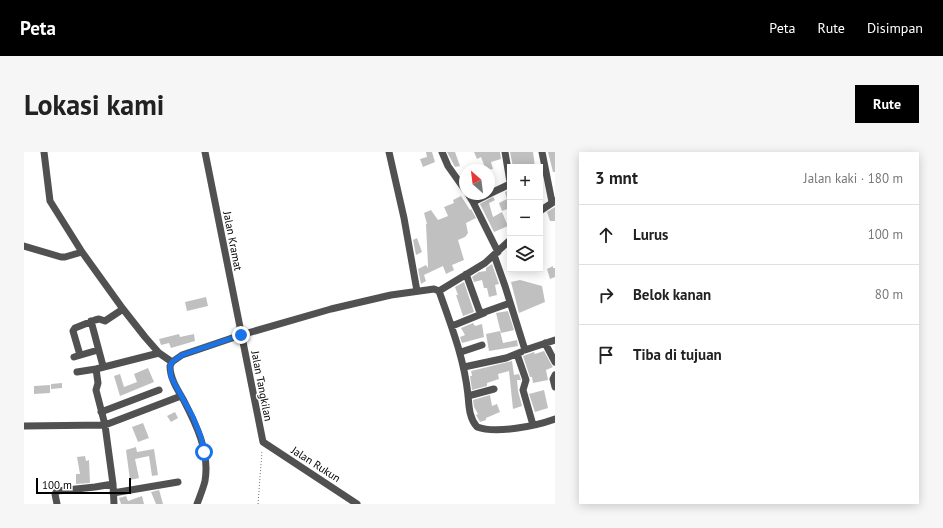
<!DOCTYPE html>
<html lang="id">
<meta charset="utf-8">
<style>
:root{--surface:#fff;--page:#f6f6f6;--text:#222;--muted:#767676;--line:#e0e0e0;--accent:#000}
body{margin:0;font-family:"PT Sans",sans-serif;background:var(--page);color:var(--text)}
.controls{position:absolute;right:12px;top:12px;display:grid;overflow:hidden;border-radius:0px;box-shadow:0 2px 10px #0003}
.controls button{width:36px;height:36px;display:grid;place-items:center;padding:0;border:0;border-bottom:1px solid var(--line);background:var(--surface);color:var(--text);font:20px sans-serif}
.compass{position:absolute;left:435px;top:12px;width:36px;height:36px;border-radius:50%;background:var(--surface);box-shadow:0 2px 10px #0003;rotate:332deg}
.scale{position:absolute;left:12px;bottom:10px;width:95px;box-sizing:border-box;padding-left:4px;border:2px solid #000;border-top:0;font-size:11px;line-height:14px;white-space:nowrap;color:#000;-webkit-text-stroke:3px #fff;paint-order:stroke}
.stop{position:absolute;width:12px;height:12px;margin:-9px;border:3px solid #1a73e8;border-radius:50%;background:#fff}
.stop.end{background:#1a73e8;border-color:#fff;box-shadow:0 1px 4px #0008}
.list{margin:0;padding:0;list-style:none}
h2{display:flex;justify-content:space-between;align-items:center;height:52px;margin:0;padding:0 16px;font-size:17px}
h2 small{font-size:13px;font-weight:400;color:var(--muted)}
.list li{display:grid;grid-template-columns:26px 1fr auto;gap:12px;align-items:center;box-sizing:border-box;height:60px;padding:0 16px;border-top:1px solid var(--line)}
.list b{display:block;font-size:15px;white-space:nowrap}
.list em{font-size:13px;font-style:normal;color:var(--muted)}
.icon{flex:none;width:22px;height:22px;fill:none;stroke:currentColor;stroke-width:2;stroke-linecap:round;stroke-linejoin:round}
.map{position:relative;flex:none;width:531px;height:352px;overflow:hidden;border-radius:0px}
header{display:flex;align-items:center;gap:24px;box-sizing:border-box;height:56px;padding:0 20px;background:var(--accent);color:#fff}
header strong{font-size:19px}
nav{display:flex;gap:22px;margin-inline-start:auto;font-size:14px}
.intro{display:flex;align-items:center;justify-content:space-between;box-sizing:border-box;height:96px;padding:0 24px}
h1{margin:0;font-size:28px}
.button{padding:10px 18px;border-radius:0px;background:var(--accent);color:#fff;font-size:14px;font-weight:700}
main{display:flex;gap:24px;padding:0 24px}
aside{flex:1;background:var(--surface);border-radius:0px;box-shadow:0 2px 10px #0003}
.map>svg:first-child{display:block}
</style>
<header>
<strong>Peta</strong>
<nav><a>Peta</a><a>Rute</a><a>Disimpan</a></nav>
</header>
<div class="intro"><h1>Lokasi kami</h1><a class="button">Rute</a></div>
<main>
<div class="map">
<svg width="531" height="352" viewBox="0 0 531 352">
<rect width="100%" height="100%" fill="#fff"/>
<path fill="#c0c0c0" d="M402,0H408L411,10L399,15L396,7L403,5Z
M423,0H431L436,14L431,15Z
M450,0H476L477,7L467,10L469,17L462,18L457,5L453,7Z
M486,0H509L511,15H489Z
M524,0H531V20H529Z
M486,38V56L478,59L475,51L483,47L481,40Z
M437,44L446,58L447,57L452,66L442,71L444,81L441,85L434,88L440,108L428,113L430,118L422,122L419,114L400,123L402,129L397,132L394,117L402,113L404,116V113L402,72H403L400,61L407,58L414,68L424,64L420,55L430,51L429,48Z
M469,45L471,48L465,51L469,65L478,60L484,74L470,80L456,52Z
M531,55V69H526L523,60Z
M393,86L398,100L392,103L389,88Z
M468,112L475,132L471,133L473,143L465,145L463,136H460L458,128L450,130L448,125L455,120L462,119V116Z
M529,114V116H531V125L526,127L523,117Z
M496,128L518,134L521,150L495,161L487,130Z
M440,130L450,160L439,164L432,143H434L431,135Z
M182,145L184,154L163,159L161,150Z
M484,159L490,178L477,181L472,161Z
M449,171L451,174L458,172L460,185L438,191L436,185L441,183L437,176Z
M476,179L479,191L493,188L494,194L465,199L462,182Z
M155,182L156,185L170,182L171,189L147,196L145,191L137,193L135,187Z
M520,199L527,212L529,215L522,218L524,228L509,231L508,225H506L499,204L510,200L511,202Z
M488,209L490,223L495,222L497,228H493L494,239L498,254L489,257L485,219L474,222L475,227L463,231V234L448,238L446,224H448L447,219Z
M124,216L130,230L96,244L90,224L96,222L100,235L113,230L110,222Z
M38,231V236L27,237V232Z
M26,233V241L10,242V234Z
M520,238L524,256L511,260L505,242Z
M466,243L468,254L473,252L476,260L462,266V268L456,270L452,263L454,262L450,255L449,248Z
M151,260L154,266L147,270L143,264Z
M119,271L125,286L114,290L108,275Z
M112,295L113,300L130,297L134,323L128,324L125,304L111,307L115,326L106,328L102,298Z
M61,304L62,309L65,308L66,331L52,332V322H56L53,305Z
M135,338L136,341L139,352H132L127,340Z
M102,344L104,349L118,344L120,352H97L95,346Z"/>
<g fill="none" stroke-linecap="round" stroke-linejoin="round">
<path stroke="#737373" stroke-width="1" stroke-dasharray="1 2" stroke-linecap="butt" d="M234,352L238,299"/>
<path stroke="#515151" stroke-width="7" d="M20,0L26,49L58,100
M181,0L239,290L333,352
M365,0L380,66L393,139
M418,0L424,14L441,38
M481,0L486,30
M518,0L528,50
M444,42L449,50L474,100
M465,42L486,32
M449,50L465,42
M516,59L531,49
M0,94L37,105H41L58,100L99,157L121,185L135,201L148,210
M470,103L481,134L501,198L531,188
M442,122L455,158L458,161L486,151
M415,139C427,173 440,206 444,243C445,254 445,266 453,275C472,282 512,274 531,267
M67,169L79,214
M428,174L460,161
M521,191L531,210
M437,200L458,193
M493,202L502,228L499,238L509,273
M56,203L49,179L51,176L71,168L75,167L81,169L99,157
M50,205L74,198
M440,215L482,206L497,200
M72,217L74,231L72,238L81,273L89,332L90,352
M53,220L72,217L135,201
M531,223L529,227L531,235
M444,244L470,237
M77,260L135,238
M0,274L81,273L157,244
M89,341L154,330
M33,352L31,342L33,339L71,335L89,332
M173,352C176,344 179,337 181,329C186,300 172,272 159,247C153,237 146,226 146,214L148,210L158,203L217,183L307,157L367,143L410,137L415,139L461,111L486,88"/>
</g>
<g fill="none" stroke-linecap="round" stroke-linejoin="round">
<path stroke="#1a73e8" stroke-width="5" d="M180,300L177,285L169,265L147,225L146,214L148,210L158,203L217,183"/>
</g>
<g text-anchor="middle" stroke-width="3" stroke-linejoin="round" paint-order="stroke">
<g font-size="11" fill="#000" stroke="#fff">
<text transform="translate(209 89) rotate(79)" y="4">Jalan Kramat</text>
<text transform="translate(238 234) rotate(79)" y="4">Jalan Tangkilan</text>
<text transform="translate(292 312) rotate(33)" y="4">Jalan Rukun</text>
</g>
</g>
</svg>
<div class="controls">
<button>+</button>
<button>−</button>
<button><svg class="icon" aria-label="layers" viewBox="0 0 24 24"><path d="M12 4l9 5-9 5-9-5zM3 14l9 5 9-5"/></svg></button>
</div>
<svg class="compass" viewBox="-18 -18 36 36"><path d="M0-13l5 13h-10z" fill="#e53935"/><path d="M0 13l5-13h-10z" fill="#767676"/></svg>
<div class="scale">100 m</div>
<div class="stop" style="left:180px;top:300px"></div>
<div class="stop end" style="left:217px;top:183px"></div>
</div>
<aside>
<h2>3 mnt<small>Jalan kaki · 180 m</small></h2>
<ul class="list">
<li><svg class="icon" aria-label="ahead" viewBox="0 0 24 24"><path d="M12 20V5M6 11l6-6 6 6"/></svg><div><b>Lurus</b></div><em>100 m</em></li>
<li><svg class="icon" aria-label="right" viewBox="0 0 24 24"><path d="M7 20v-9h11M14 6l5 5-5 5"/></svg><div><b>Belok kanan</b></div><em>80 m</em></li>
<li><svg class="icon" aria-label="arrive" viewBox="0 0 24 24"><path d="M6 21V4h12l-3 4 3 4H6"/></svg><div><b>Tiba di tujuan</b></div></li>
</ul>
</aside>
</main>
